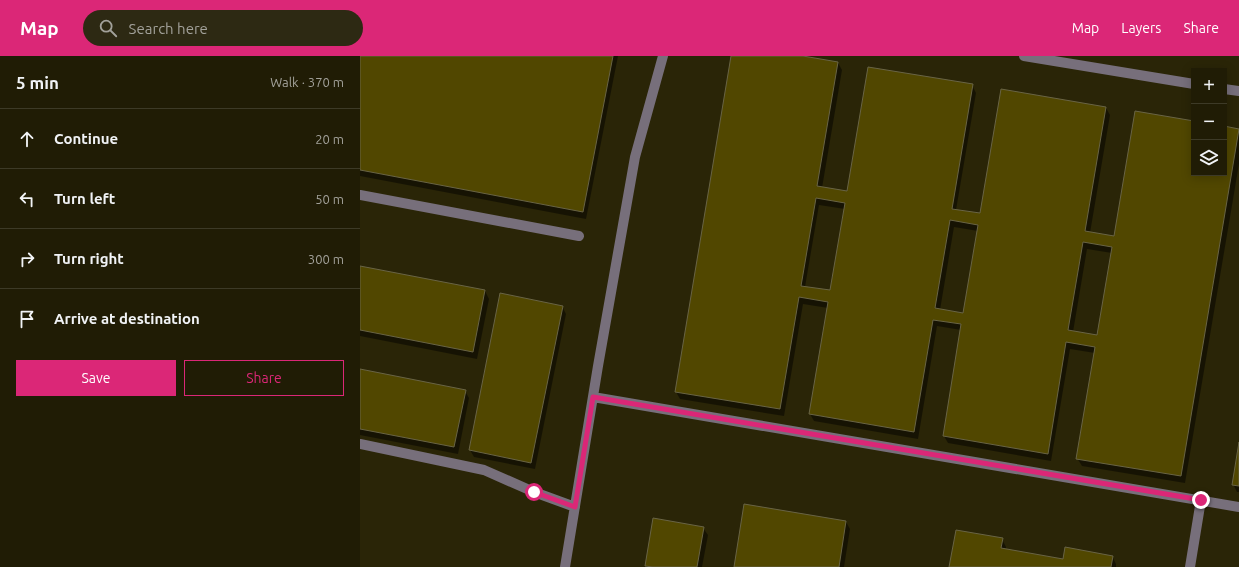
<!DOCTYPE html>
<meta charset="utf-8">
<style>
:root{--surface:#201c05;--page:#2d2913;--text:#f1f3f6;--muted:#a2a19a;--line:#3d3a27;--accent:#db2777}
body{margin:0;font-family:Ubuntu,sans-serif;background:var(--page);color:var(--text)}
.controls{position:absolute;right:12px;top:12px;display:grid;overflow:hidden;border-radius:0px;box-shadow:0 2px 10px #0003}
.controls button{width:36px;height:36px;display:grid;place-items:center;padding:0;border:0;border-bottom:1px solid var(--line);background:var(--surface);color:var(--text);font:20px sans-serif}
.stop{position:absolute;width:12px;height:12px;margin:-9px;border:3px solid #db2777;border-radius:50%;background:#fff}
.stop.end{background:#db2777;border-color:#fff;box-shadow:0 1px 4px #0008}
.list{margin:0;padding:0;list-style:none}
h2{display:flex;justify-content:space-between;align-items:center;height:52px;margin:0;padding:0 16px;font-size:17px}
h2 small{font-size:13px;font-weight:400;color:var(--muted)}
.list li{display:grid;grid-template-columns:26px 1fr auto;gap:12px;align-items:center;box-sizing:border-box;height:60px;padding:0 16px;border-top:1px solid var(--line)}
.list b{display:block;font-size:15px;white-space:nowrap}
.list em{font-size:13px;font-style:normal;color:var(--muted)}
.actions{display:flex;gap:8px;padding:12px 16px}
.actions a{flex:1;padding:9px 0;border:1px solid var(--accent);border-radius:0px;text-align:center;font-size:14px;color:var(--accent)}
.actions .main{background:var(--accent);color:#fff}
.icon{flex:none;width:22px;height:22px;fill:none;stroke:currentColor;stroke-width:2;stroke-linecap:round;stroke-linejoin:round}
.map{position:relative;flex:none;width:879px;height:511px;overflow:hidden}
header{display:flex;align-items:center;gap:24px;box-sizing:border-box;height:56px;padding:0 20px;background:var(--accent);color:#fff}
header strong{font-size:19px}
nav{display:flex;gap:22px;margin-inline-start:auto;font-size:14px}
.search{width:280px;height:36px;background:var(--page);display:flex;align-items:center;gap:10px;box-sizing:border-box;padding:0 14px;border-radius:22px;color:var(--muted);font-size:15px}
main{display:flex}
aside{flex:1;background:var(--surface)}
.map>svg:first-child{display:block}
</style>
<header>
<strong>Map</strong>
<div class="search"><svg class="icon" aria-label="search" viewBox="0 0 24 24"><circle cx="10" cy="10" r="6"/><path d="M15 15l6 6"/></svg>Search here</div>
<nav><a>Map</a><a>Layers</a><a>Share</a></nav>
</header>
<main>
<aside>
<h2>5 min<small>Walk · 370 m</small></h2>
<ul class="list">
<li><svg class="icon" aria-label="ahead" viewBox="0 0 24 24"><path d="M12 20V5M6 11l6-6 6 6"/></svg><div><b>Continue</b></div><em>20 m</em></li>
<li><svg class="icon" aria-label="left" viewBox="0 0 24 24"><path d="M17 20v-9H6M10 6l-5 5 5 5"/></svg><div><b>Turn left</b></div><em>50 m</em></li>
<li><svg class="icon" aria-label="right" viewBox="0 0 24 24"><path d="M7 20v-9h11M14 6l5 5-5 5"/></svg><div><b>Turn right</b></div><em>300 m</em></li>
<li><svg class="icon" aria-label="arrive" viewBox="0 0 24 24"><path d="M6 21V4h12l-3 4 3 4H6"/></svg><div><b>Arrive at destination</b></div></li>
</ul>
<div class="actions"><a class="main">Save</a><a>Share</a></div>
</aside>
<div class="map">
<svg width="879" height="511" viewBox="0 0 879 511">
<rect width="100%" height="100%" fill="#2a2507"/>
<path fill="#0007" fill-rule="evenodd" d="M0,0H258L226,163L0,120Z
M372,0H437L478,7L482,14L462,132L487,136L612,29L616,37L596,154L621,159L746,52L750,59L730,177L755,181L834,66V117H864V71L879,74V108L825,427L722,410L717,402L735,297L710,293L691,405L588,387L584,380L601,274L577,270L558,383L454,365L450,358L468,252L443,248L424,360L320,343L316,336ZM459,149L485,153L471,236L445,231ZM594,171L618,175L604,258L580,254ZM727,193L752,197L738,280L713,276Z
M0,211L125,235L129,243L117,303L0,280Z
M202,250L206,258L175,413L114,401L110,394Z
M0,314L105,335L109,342L98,398L0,379Z
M879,392V436H877L873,428Z
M486,466L490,473L484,511H375Z
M343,472L348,479L342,511H287L286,510Z
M642,483L646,491V494L704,504L752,500L756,508V511H590Z"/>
<path fill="#514700" stroke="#696445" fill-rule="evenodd" d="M0,0H253L223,156L0,114Z
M371,0H443L478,6L457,130L487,135L508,11L613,28L592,153L620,157L641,33L746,51L725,175L754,180L775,55L834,65V117H864V70L879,73L821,420L716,403L735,291L706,286L688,398L583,380L601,268L573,264L554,376L449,358L468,246L439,241L420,353L315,336ZM456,142L485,147L470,234L441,230ZM590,164L618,169L603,257L575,252ZM723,186L752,191L737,279L708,274Z
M0,210L125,234L113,296L0,274Z
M140,237L203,250L171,407L109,394Z
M0,313L106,334L94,391L0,373Z
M879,386V430L872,429Z
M384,448L486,465L479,511H374Z
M293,462L344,471L337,511H293L285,510Z
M596,474L643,482L641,492L703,503L705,491L753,500L751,511H589Z"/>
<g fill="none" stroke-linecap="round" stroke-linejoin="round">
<path stroke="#776f7b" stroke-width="10" d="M664,0L834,28
M864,33L879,35
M0,139L219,180
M233,341L879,451
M0,388L124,414L174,436L215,451
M205,511L238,310L275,101L303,0
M830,511L841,444"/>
</g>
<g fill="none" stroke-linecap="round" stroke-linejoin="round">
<path stroke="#db2777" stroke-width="5" d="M174,436L215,451L233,341L841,444"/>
</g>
</svg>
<div class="controls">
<button>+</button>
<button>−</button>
<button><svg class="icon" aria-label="layers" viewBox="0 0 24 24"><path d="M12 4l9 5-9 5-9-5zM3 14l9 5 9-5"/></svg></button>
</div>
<div class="stop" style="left:174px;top:436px"></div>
<div class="stop end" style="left:841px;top:444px"></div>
</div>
</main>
